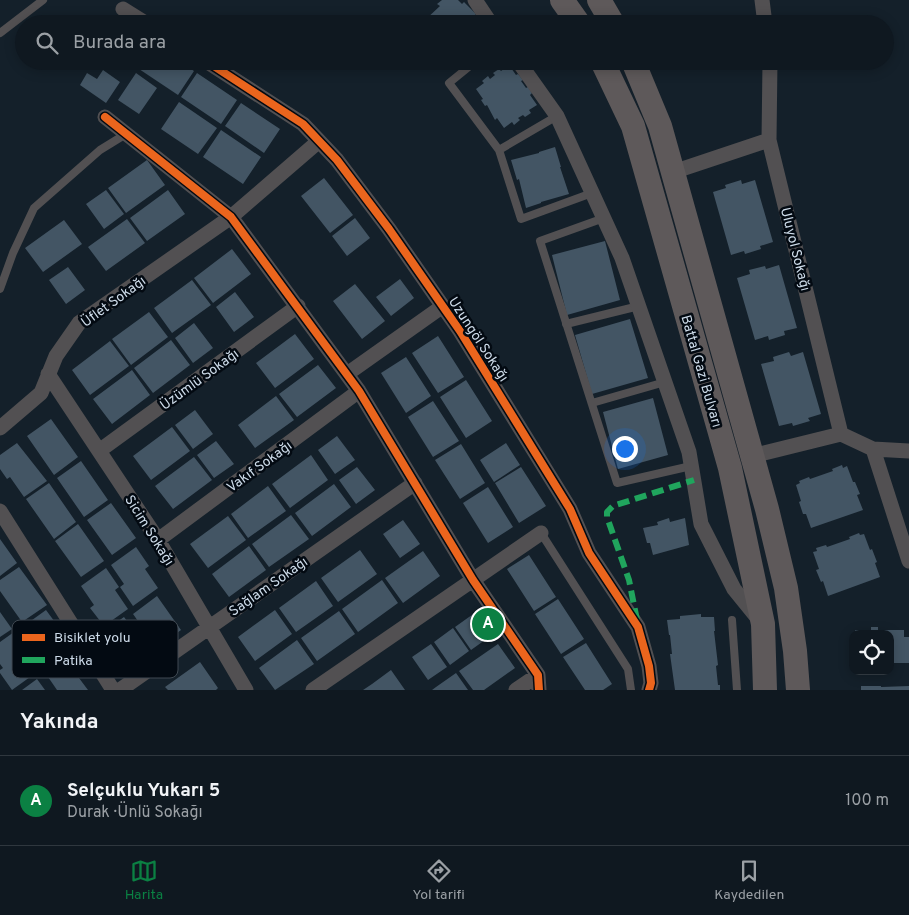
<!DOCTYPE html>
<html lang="tr">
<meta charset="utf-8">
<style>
:root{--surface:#0f1820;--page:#182129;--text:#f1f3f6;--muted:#9ba0a5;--line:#2f373e;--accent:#0b8043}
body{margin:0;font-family:Overpass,sans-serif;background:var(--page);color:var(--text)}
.controls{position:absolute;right:15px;bottom:15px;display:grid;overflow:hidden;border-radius:10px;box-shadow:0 2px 12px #0003}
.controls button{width:45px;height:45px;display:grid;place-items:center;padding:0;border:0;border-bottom:1px solid var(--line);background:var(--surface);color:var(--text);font:25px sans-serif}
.you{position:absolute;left:624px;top:448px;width:18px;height:18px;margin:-12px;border:4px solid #fff;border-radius:50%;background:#1a73e8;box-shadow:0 0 0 8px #1a73e833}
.badge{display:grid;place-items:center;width:32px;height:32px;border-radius:50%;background:var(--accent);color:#fff;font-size:16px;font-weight:700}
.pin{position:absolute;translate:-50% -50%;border:2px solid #fff;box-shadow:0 1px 5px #0006}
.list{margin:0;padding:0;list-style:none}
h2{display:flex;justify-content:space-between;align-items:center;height:65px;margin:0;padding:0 20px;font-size:21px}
h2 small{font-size:16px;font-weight:400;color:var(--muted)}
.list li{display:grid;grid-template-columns:32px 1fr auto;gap:15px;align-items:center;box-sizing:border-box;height:90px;padding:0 20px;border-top:1px solid var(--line)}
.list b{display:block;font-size:19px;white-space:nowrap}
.list p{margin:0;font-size:16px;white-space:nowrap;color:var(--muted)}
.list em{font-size:16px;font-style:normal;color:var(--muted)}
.icon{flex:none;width:28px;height:28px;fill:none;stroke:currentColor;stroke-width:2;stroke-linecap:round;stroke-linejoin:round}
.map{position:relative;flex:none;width:909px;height:690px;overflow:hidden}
.search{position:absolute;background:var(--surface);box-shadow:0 2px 12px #0003;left:15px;right:15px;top:15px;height:55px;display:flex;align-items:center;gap:12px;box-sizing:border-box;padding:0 18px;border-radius:28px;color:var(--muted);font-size:19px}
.sheet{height:155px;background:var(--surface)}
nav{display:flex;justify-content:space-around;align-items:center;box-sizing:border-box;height:70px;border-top:1px solid var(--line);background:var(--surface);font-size:14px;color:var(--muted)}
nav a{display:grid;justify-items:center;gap:2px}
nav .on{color:var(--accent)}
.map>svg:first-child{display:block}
</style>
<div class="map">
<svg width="909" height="690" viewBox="0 0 909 690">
<rect width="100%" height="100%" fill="#14202a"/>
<path fill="#435564" d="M442,0H458L462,4L464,2L476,14L474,16L481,24H417L423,19L425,20L440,6L437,4Z
M112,16L124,24H107Z
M144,61H180L194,71L178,95L139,69Z
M509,65L516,75L518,74L523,80L521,81L526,88L528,87L532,93L530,95L537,105L529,110L531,113L525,117L523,115L518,118L520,120L514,125L512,122L504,128L497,118L495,120L487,105L485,106L481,100L483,99L476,89L484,83L482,81L488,76L490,79L495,75L493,73L499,69L501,71Z
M103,70L120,82L106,103L80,85L87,73L97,79Z
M136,73L157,88L139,114L118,100Z
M197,73L237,100L221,124L181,97Z
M179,102L217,128L198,154L161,129Z
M241,103L280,129L264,153L225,126Z
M221,130L261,157L243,184L203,157Z
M555,147L561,167H560L569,194L541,202V203L526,208L519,179L517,180L511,160L539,153V152Z
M147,160L165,185L126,213L108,188Z
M324,178L353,215L330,233L301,196Z
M741,180L742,184L755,180L773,242L760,246L761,249L745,254L744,251L731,255L713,192L726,188L725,185Z
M106,190L124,214L104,229L86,204Z
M168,190L185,214L147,241L130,218Z
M355,218L370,238L347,256L332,236Z
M127,219L145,243L106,271L88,247Z
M64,220L82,244L43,272L25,248Z
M605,241L620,300L567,315L552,255Z
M232,249L251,274L213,303L194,278Z
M779,265L797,328L784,331L785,335L769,340L768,336L755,340L737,278L750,274L749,270L765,266L766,269Z
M68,267L85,290L66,304L49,280Z
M400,279L414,298L391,316L376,297Z
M192,280L211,305L172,333L154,308Z
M355,284L385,321L362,339L333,301Z
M235,292L254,317L234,332L216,307Z
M149,312L168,337L131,365L112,339Z
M630,319L648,378L592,394L575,335Z
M194,323L213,348L193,363L175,338Z
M295,334L314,359L275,388L256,363Z
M438,336L464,377L438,393L412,353Z
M171,340L190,365L153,393L134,368Z
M110,341L129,366L90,395L72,370Z
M789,352L791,356L803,352L821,414L808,418L810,421L793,426L792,423L779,426L761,364L774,361L773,357Z
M406,357L431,396L406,413L381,373Z
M318,365L336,388L297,417L279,394Z
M132,370L150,395L112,424L93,399Z
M466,380L492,421L466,438L440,397Z
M276,396L294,420L255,448L238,425Z
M653,398L668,455L618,469L603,412Z
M433,401L459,441L433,457L408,417Z
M195,410L213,434L193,449L175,425Z
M51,419L78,457L54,475L27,436Z
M172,427L190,451L151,480L133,456Z
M337,436L355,460L335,474L318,450Z
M216,441L234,464L214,478L197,455Z
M17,443L47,481L24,497L10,477L7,479L0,469V455Z
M506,443L520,465L494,482L480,460Z
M461,444L485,483L460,499L435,460Z
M311,455L328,480L290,508L272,484Z
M194,457L212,480L173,509L155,486Z
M81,461L108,500L84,517L57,478Z
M842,465L843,468L847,466L853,482H855L860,494L857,495L863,510L811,528L806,514H803L799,502L801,501L796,485L800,483L799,481L809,477L810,479L833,471L832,469Z
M357,467L375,490L356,504L339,480Z
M521,467L546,506L519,523L495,483Z
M49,483L76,522L54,539L26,499Z
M334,484L351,507L312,536L295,513Z
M268,486L286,511L248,538L231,514Z
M488,487L513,527L488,543L463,503Z
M111,503L136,538L112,555L87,520Z
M291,515L309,539L269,567L252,544Z
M228,516L246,540L208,568L190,544Z
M669,518L670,522L685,518L689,545L653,555L650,543H647L643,528L658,525L657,522Z
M403,520L420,544L400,558L383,534Z
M78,524L104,561L81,577L55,541Z
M859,533L860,535L864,534L870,550L872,549L877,562L875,563L880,577L828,596L823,581L821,582L816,570L819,569L813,552L817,551L816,548L826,545L827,547L850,539L849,537Z
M0,539L17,563L0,576Z
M249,546L266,570L229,597L212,574Z
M136,547L149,566L145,569L158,588L133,606L120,587L124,584L111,565Z
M360,550L377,574L338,602L321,578Z
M423,551L440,576L403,603L385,578Z
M529,555L556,597L534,611L507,569Z
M19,567L47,605L22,622L0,591V580Z
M106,568L119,587L115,590L128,609L104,626L90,608L94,605L81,586Z
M382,580L398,603L358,632L342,609Z
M316,581L333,606L296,632L279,608Z
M157,596L181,630L157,648L133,614Z
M558,599L584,639L561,654L535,614Z
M46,610L60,629L55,632L69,651L44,669L30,650L35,647L21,628Z
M275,610L292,634L255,661L238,637Z
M339,611L355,634L317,661L301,638Z
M0,612L12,629L0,637Z
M476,612L492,635L471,650L455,627Z
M701,614V617H714L715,631H714L718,665L716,666L718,685H720V690H675L670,654H672L670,635H669L667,620L680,619V616Z
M124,617L153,657L129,675L100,634Z
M871,627H878V630H904V637H909V663H890V634H855V630H871Z
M453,628L469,651L450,665L434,642Z
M14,632L28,651L23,654L37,672L12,690L0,673V670L3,668L0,664V642Z
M297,640L314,664L275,690L259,668Z
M586,643L612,684L603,690H585L563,657Z
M431,644L447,667L428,680L412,657Z
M498,644L515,668L484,690H473L459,671Z
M70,656L84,675L79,678L88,690H57L46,674Z
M200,662L218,688L216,690H168L165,687Z
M391,670L405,690H363L372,684Z
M456,673L468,690H432L436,687Z
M37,679L45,690H22Z
M861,686H881V687L909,686V690H861Z"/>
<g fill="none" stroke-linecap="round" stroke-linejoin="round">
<path stroke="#525052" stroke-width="8" d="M0,33L43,0
M476,61L449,83L499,150L521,219L592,193
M499,150L557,116
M604,218L540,241L617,483L691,466
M0,289L13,253L34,208L100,150L126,134
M566,324L639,306
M592,403L665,382
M541,533L628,669L631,690
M732,620L737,690"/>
<path stroke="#525052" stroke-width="15" d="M475,0L491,24
M762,0L765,24
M123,9L147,24
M206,61L303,124L337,160L389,229L460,331L570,509L589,553L638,627L649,666L651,683L649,690
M518,61L557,116L622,258L689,452L701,524L734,589L760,621
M770,61L769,140L841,434
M105,117L231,217L359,391L473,580L538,675L539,690
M673,172L769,140
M48,374L158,540L246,690
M347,374L443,306
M0,428L41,393L56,356L79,323L231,217L319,141
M873,449L909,561
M99,451L298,306
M752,456L841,434L873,449L909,451
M0,511L113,690
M158,540L359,391
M120,690L415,483
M313,690L541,533
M516,690L538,675"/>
<path stroke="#5e595a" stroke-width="24" d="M562,0L579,24
M599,0L613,24
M602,61L633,126L730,468L763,624L765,690
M633,61L660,126L767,509L786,588L795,651L798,690"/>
<path stroke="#20a55d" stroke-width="6" stroke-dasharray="12 6" stroke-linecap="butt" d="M637,620L629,580L607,517V512L613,506L694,480"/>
<defs>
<path id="cycleway" d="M206,61L303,124L337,160L389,229L460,331L570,509L589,553L638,627L649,666L651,683L649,690
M105,117L231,217L359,391L473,580L538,675L539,690"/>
</defs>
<use href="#cycleway" stroke="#030a12" stroke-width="11"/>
<use href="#cycleway" stroke="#eb651d" stroke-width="8"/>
</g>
<g text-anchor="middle" stroke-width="5" stroke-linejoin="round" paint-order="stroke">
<g font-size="14" fill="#cddbe9" stroke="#030a12">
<text transform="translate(796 249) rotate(76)" y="5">Uluyol Sokağı</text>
<text transform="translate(113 301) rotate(-36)" y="5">Üflet Sokağı</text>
<text transform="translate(479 339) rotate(57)" y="5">Uzungöl Sokağı</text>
<text transform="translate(702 371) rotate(74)" y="5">Battal Gazi Bulvarı</text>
<text transform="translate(199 379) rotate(-36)" y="5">Üzümlü Sokağı</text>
<text transform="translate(259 466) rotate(-36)" y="5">Vakıf Sokağı</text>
<text transform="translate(150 530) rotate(58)" y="5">Sicim Sokağı</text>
<text transform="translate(268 586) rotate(-35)" y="5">Sağlam Sokağı</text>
</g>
</g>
<rect x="12" y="620" width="166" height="58" rx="8" fill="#030a12" stroke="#404952" stroke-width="1"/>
<rect x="22" y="634" width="23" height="7" fill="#eb651d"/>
<rect x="22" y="657" width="23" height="6" fill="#20a55d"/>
<g font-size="14" fill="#cddbe9">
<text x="54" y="642">Bisiklet yolu</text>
<text x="54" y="665">Patika</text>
</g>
</svg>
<div class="controls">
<button><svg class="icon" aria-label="locate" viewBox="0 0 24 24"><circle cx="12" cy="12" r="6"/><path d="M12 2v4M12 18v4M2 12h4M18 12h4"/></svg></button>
</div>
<div class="you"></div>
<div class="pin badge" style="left:488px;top:624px">A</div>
<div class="search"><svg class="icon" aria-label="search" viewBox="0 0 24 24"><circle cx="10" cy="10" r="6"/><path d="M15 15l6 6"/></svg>Burada ara</div>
</div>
<section class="sheet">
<h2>Yakında<small></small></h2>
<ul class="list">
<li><span class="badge">A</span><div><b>Selçuklu Yukarı 5</b><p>Durak · Ünlü Sokağı</p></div><em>100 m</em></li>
</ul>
</section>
<nav>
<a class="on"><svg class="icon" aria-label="map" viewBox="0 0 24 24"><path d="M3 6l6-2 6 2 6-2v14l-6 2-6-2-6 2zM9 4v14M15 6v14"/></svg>Harita</a>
<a><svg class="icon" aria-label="directions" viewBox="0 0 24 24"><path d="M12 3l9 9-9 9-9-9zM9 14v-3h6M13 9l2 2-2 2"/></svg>Yol tarifi</a>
<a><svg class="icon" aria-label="saved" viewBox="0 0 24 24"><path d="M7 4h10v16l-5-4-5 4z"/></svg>Kaydedilen</a>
</nav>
